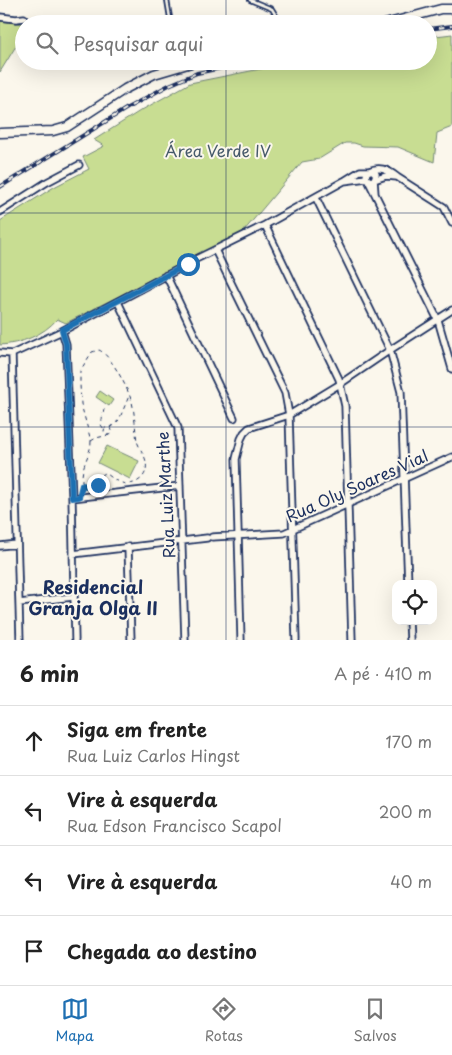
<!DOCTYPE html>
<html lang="pt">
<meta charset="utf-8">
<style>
:root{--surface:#fff;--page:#f6f6f6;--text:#222;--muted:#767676;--line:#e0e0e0;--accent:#1f6fb2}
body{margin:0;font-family:"Playpen Sans",sans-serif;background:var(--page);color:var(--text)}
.controls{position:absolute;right:15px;bottom:15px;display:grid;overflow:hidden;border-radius:10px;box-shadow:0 5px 20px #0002}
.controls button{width:45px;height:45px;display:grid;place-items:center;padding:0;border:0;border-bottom:1px solid var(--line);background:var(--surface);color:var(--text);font:25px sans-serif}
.stop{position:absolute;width:15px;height:15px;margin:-11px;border:4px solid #1f6fb2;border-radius:50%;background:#fff}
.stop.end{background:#1f6fb2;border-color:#fff;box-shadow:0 1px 5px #0008}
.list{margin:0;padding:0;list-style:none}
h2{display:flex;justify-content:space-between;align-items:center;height:65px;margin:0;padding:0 20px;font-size:21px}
h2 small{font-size:16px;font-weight:400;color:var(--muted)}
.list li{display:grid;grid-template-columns:32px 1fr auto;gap:15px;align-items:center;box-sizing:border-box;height:70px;padding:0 20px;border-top:1px solid var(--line)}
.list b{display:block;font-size:19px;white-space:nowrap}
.list p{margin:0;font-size:16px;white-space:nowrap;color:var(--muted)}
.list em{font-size:16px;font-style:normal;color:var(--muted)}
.icon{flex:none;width:28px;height:28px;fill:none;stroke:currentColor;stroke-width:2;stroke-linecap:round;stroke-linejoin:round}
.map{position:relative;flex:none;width:452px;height:640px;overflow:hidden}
.search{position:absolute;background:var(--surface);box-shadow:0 5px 20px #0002;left:15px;right:15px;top:15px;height:55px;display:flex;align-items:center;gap:12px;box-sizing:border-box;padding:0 18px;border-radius:28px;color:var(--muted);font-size:19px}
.sheet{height:345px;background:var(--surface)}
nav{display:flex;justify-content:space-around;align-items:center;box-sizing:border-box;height:70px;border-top:1px solid var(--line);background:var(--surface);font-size:14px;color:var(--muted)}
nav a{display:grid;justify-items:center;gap:2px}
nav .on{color:var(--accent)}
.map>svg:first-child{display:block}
</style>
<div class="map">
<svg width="452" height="640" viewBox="0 0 452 640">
<rect width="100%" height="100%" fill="#fbf7ec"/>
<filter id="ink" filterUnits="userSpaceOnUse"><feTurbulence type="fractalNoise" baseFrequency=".02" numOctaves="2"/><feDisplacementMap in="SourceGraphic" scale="10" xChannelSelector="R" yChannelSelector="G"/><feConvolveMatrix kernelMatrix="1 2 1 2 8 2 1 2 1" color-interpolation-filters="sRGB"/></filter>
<g filter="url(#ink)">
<path fill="#c8dd92" stroke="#728678" d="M0,21L24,24V33L0,72Z
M452,34V127L437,133L434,162L398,147L363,146L354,143H345L319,159L302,162L243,232L66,323L57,319C44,335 20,344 0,345V221L54,187L89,169L83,157L104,146L94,140L140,111L190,83L301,61H428V37Z
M100,391L113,400L109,406L96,397Z
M107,446L139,461L130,479L98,463Z"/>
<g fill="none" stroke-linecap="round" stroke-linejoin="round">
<defs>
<path id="lane" d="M167,0L171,24
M250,0L272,9L281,24"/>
<path id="street" d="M0,17L16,19L24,18
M369,171H360L344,181L367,178L375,194L374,180L386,176L397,177C387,169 379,166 367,172L366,177L369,181L374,180L376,174L372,170
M397,177L444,207L452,223
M375,194L438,320L452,369
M316,198L390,350L401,392L408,584
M0,212L47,182L79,165
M265,225L339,379L345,406L352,640
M215,250L285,393L289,415L296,640
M194,260L265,225L344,181
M166,275L234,418
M118,302L178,428L185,640
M62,331L66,344L72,498L75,640
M0,353L12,354L62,331L188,264
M12,354L20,640
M72,498L180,486
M212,537L284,533L452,457
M0,546L17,544
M128,547L131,640
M73,554L207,538
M19,603L73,597
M409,621L410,640
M241,640L236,459L241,439L244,433L249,428L289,415L340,384L390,350L452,310"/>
<path id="secondary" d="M385,24L441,9H452
M0,133L53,131L67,127L125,89L154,74L198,61"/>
</defs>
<use href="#lane" stroke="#1b2f5e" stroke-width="6"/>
<use href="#street" stroke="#1b2f5e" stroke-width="9"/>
<use href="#secondary" stroke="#1b2f5e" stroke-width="11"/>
<path stroke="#1b2f5e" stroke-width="1" stroke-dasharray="4 4" stroke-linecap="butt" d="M104,409L101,425L104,429
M104 431a4 4 0 1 1 8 0a4 4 0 1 1-8 0Z
M110,428L119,420L129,396
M91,441L96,438L109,435
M81,491C83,484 81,477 83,470C85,460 91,452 91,441L81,404L80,384V371L92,352L99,350C111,355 128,389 132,402C135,415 135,428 137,441C139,448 145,455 146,462C149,477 135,487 122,483C115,482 111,476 105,473L102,475L96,486L83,485"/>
<use href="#lane" stroke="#fbf7ec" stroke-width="2.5"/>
<use href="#street" stroke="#fbf7ec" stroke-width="5.5"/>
<use href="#secondary" stroke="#fbf7ec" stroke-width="8"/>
<defs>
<path id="rail" d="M428,29L452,26
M0,187L129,107L169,85L197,73L255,61"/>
</defs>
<use href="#rail" stroke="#1b2f5e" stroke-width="4"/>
<use href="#rail" stroke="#fbf7ec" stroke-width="2" stroke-dasharray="5.5" stroke-linecap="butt"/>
</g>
</g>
<g fill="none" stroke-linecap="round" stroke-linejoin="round" filter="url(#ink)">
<path stroke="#1f6fb2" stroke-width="6" d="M98,485L91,487L82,485L79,497L72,498L66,344L62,330L188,264"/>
</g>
<path fill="none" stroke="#1b2f5e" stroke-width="1" stroke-opacity="0.55" d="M226,0V24M226,61V640M0,213H452M0,427H452"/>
<g text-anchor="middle" stroke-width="4" stroke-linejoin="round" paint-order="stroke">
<g font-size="16" fill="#465a6b" stroke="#fbf7ec">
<text x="218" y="157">Área Verde IV</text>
</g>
<g font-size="16" fill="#1b2f5e" stroke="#fbf7ec">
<text transform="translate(357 486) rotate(-24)" y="6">Rua Oly Soares Vial</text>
<text transform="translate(166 495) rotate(-93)" y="6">Rua Luiz Marthe</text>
</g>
<g font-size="18" font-weight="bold" fill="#1b2f5e" stroke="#fbf7ec">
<text x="93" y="594">Residencial<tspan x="93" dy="21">Granja Olga II</tspan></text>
</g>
</g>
</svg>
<div class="controls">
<button><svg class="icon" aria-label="locate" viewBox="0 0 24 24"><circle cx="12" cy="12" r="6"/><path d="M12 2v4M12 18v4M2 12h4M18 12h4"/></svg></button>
</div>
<div class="stop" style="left:188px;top:264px"></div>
<div class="stop end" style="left:98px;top:485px"></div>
<div class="search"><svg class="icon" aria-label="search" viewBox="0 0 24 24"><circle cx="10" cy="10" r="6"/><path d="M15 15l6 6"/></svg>Pesquisar aqui</div>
</div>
<section class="sheet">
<h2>6 min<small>A pé · 410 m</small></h2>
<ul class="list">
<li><svg class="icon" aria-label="ahead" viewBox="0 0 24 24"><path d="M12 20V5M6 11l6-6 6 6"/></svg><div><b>Siga em frente</b><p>Rua Luiz Carlos Hingst</p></div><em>170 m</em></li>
<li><svg class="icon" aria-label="left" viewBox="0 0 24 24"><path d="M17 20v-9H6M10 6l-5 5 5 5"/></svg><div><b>Vire à esquerda</b><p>Rua Edson Francisco Scapol</p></div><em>200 m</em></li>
<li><svg class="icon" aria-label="left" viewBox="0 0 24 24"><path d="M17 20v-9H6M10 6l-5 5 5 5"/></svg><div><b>Vire à esquerda</b></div><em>40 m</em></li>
<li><svg class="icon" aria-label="arrive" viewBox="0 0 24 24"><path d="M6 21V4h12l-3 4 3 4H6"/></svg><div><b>Chegada ao destino</b></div></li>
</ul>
</section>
<nav>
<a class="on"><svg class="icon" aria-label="map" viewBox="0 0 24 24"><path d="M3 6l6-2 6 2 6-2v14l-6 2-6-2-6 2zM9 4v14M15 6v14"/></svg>Mapa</a>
<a><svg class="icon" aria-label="directions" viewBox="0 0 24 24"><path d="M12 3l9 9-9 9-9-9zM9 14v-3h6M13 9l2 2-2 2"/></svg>Rotas</a>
<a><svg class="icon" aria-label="saved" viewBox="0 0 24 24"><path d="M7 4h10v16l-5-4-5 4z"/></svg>Salvos</a>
</nav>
